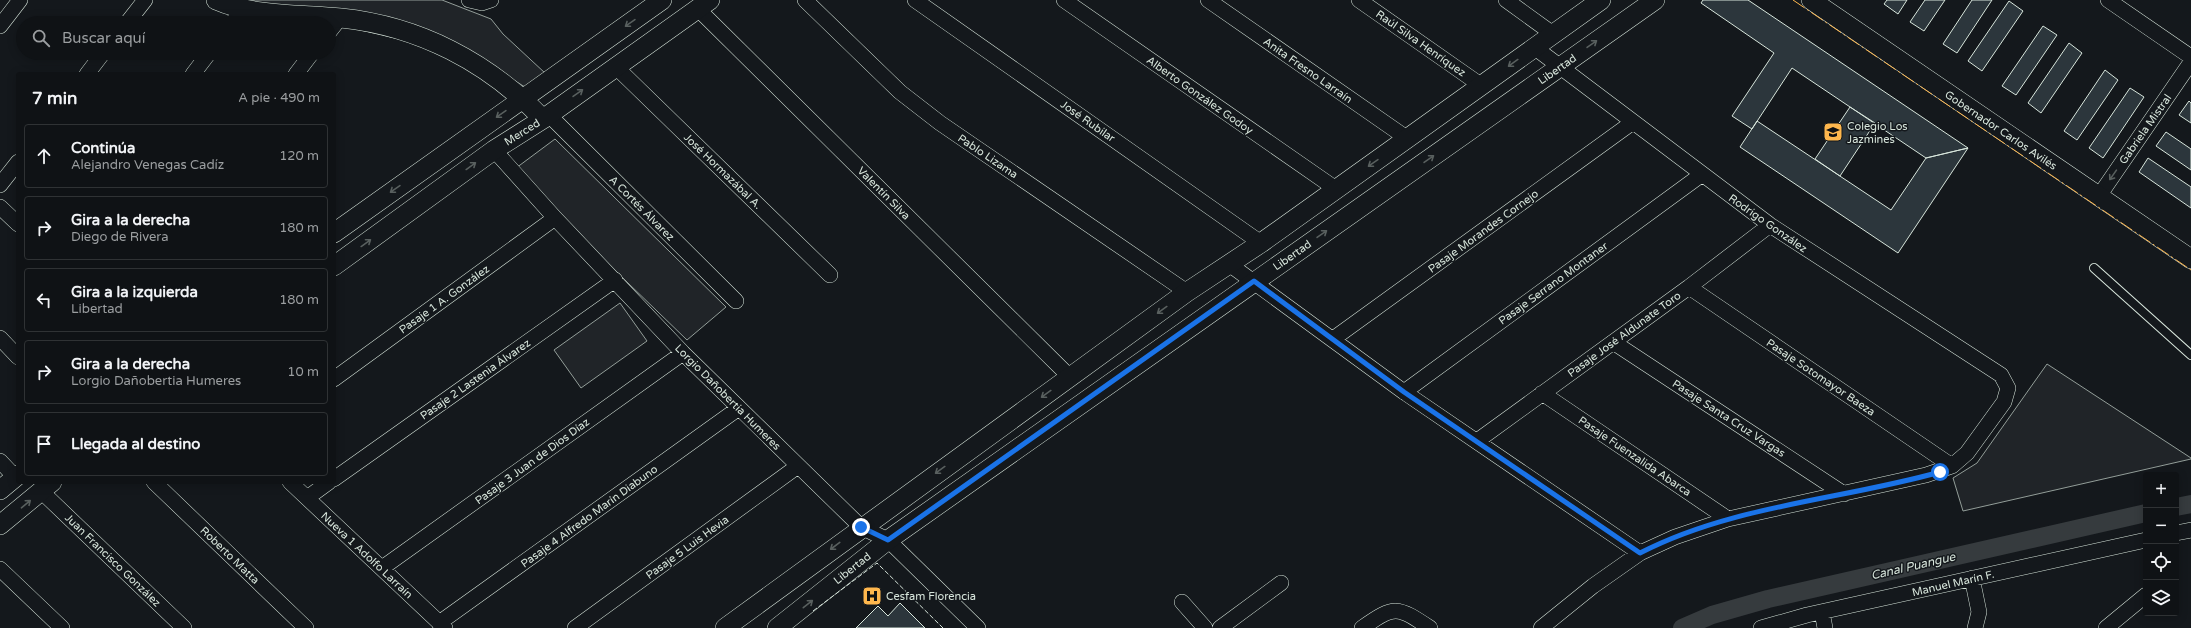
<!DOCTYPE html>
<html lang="es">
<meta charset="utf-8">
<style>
:root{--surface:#0f1215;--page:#181b1e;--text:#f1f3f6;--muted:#9b9ea0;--line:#2f3234}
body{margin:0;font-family:"Varela Round",sans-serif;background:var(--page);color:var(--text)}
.controls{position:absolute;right:12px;bottom:12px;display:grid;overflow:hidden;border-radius:4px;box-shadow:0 2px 10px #0003}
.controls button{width:36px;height:36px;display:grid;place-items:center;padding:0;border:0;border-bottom:1px solid var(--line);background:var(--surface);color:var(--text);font:20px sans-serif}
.stop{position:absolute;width:12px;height:12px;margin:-9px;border:3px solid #1a73e8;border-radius:50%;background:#fff}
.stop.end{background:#1a73e8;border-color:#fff;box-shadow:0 1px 4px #0008}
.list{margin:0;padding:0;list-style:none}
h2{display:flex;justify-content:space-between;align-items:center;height:52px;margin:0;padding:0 16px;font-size:17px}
h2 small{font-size:13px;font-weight:400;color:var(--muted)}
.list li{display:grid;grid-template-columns:26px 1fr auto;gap:12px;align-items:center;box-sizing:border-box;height:64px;margin:0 8px 8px;padding:0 8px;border:1px solid var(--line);border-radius:4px}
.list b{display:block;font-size:15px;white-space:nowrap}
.list p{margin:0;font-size:13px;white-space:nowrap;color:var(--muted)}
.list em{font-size:13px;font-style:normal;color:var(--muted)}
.icon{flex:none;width:22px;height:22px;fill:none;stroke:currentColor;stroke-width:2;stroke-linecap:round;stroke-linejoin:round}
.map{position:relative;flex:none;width:2191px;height:628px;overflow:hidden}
.search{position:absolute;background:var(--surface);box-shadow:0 2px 10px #0003;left:16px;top:16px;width:320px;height:44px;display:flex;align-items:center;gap:10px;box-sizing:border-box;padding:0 14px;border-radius:22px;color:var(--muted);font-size:15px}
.panel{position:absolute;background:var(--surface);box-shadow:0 2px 10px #0003;left:16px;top:72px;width:320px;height:412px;border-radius:4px}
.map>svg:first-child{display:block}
</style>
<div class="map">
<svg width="2191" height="628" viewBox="0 0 2191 628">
<rect width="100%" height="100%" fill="#14181c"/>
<path fill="#202428" stroke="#939e99" d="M232,0H442L491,19L503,34L545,73L525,87L476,57Z
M555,139L726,307L687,340L512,171Z
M620,303L647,341L581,388L554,350Z
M2047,364L2191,458V459L1963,511L1953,478L1977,463Z"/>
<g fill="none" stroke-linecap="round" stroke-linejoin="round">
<path stroke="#363b3e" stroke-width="18" d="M2176,507L2191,504
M1682,628L1712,615L1768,599L2146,513"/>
</g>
<path fill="#2c363c" stroke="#d8e6dc" d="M1703,0H1748L1968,148L1926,158L1792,68L1752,129L1732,116L1774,53L1701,3Z
M1887,0H1907L1898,14L1884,4Z
M1925,0H1945L1924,31L1910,22Z
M1972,0H1992L1957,53L1943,44Z
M2009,1L2023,11L1982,71L1968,61Z
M2043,26L2057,35L2016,95L2002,86Z
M2069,43L2082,53L2041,113L2028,103Z
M2105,70L2118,80L2077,140L2064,131Z
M2130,88L2144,97L2103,158L2089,148Z
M2189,101L2191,103V123L2179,115Z
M1850,107L1875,123L1840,176L1815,159Z
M1757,121L1891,210L1926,158L1968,148L1898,253L1740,147Z
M2166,132L2191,149V170L2156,146Z
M2148,158L2191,187V208L2139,172Z
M900,603L925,628H856L878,606L888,616Z"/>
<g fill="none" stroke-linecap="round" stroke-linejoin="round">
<defs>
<path id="service" d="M2094,268L2191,355"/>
<path id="minor" d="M469,0L482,3L491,0
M805,0L900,92L940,123L1187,292
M915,0L1261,243
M1064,0L1336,189
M1208,0L1408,139
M1359,0L1482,86
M1506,0L1553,34
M2108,0L2191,57
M698,9L1070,377
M127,23L145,0
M232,23L244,8
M0,26L20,0
M329,32L340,18
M1534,47L1770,225L2001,375L2008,388L2004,402L1967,453L1952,466L1926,475L1728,519L1675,537L1640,553L1593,586L1541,628
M616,67L830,275
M87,74L103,53
M193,74L209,53
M296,74L312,53
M548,114L736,301
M494,150L555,218L683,353L861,527L888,540L978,628
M0,185L18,162
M2099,196L2191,62
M0,207L18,224
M1229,264L1404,392L1640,553
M1689,287L1952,466
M0,338L18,357
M1333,339L1633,122
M1613,342L1844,494
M334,379L555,218
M1404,392L1701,175
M1542,393L1728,519
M1477,441L1689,287L1770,225
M0,461L15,477
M334,479L615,280
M154,482L306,628
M290,482L445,628
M41,491L184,628
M307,498L329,482
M2176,533L2191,530
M382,568L683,353
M0,569L62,628
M1972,578L1979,612L1975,628
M1182,602L1205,628
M1822,612L1825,628
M439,623L739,408
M575,628L798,466
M1220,628L1281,583
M1362,628C1395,605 1397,606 1430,628
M1761,628L1807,615L2146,540
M2106,628L2146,595"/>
<path id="tertiary" d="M216,0C255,17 300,14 341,18C419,26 488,62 543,119
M1811,0L2191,259
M334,233L662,0
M334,266L494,150L543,119L710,0
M0,490L18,475
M0,525L52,482
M725,628L1187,292L1261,243L1601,0
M777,628L888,540L1655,0"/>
</defs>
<use href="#service" stroke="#d8e6dc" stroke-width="10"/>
<use href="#minor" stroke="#d8e6dc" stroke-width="16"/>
<use href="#tertiary" stroke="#d8e6dc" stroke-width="20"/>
<use href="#service" stroke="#14181c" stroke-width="8"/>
<use href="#minor" stroke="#14181c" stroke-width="15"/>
<use href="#tertiary" stroke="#14181c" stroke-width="19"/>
<path stroke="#d8e6dc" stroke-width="1" stroke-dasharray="5 2" stroke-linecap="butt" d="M813,611L877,563L943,628"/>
<path stroke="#ffb74d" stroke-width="1" stroke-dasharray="14 3 2 3" stroke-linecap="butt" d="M1793,0L2191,270"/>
</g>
<defs><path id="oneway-shaft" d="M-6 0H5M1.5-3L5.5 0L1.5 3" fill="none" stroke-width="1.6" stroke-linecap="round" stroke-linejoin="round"/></defs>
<g stroke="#59605f">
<use href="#oneway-shaft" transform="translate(630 23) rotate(145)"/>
<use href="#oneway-shaft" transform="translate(1592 44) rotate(-35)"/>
<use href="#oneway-shaft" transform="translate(1513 63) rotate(144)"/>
<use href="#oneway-shaft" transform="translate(578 93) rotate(-35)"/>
<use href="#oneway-shaft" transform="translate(501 114) rotate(145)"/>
<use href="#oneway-shaft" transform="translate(1429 159) rotate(-35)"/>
<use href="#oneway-shaft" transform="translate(1373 163) rotate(145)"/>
<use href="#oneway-shaft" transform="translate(471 166) rotate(-36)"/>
<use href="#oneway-shaft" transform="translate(2113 175) rotate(125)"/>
<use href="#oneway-shaft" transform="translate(395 189) rotate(145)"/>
<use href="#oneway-shaft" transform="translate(1322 234) rotate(-35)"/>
<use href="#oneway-shaft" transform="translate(366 243) rotate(-36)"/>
<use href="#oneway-shaft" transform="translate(1162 310) rotate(144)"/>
<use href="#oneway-shaft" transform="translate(1046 394) rotate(144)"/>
<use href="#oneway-shaft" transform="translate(940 470) rotate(144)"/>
<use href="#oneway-shaft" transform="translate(26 504) rotate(-40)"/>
<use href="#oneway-shaft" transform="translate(835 546) rotate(143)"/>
<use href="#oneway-shaft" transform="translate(808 604) rotate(-38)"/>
</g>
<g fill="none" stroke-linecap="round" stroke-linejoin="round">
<path stroke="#1a73e8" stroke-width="5" d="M861,527L888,540L1254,281L1404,392L1640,553C1733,505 1841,500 1940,472"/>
</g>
<defs>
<symbol id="school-square" viewBox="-11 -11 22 22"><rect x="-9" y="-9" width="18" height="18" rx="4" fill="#ffb74d" stroke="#14181c"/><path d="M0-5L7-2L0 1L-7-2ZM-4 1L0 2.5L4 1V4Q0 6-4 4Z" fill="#111"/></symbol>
<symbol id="hospital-square" viewBox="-11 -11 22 22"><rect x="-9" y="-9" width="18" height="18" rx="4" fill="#ffb74d" stroke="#14181c"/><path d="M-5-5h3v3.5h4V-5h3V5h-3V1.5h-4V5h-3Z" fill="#111"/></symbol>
</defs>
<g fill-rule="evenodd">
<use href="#school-square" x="1822" y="121" width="22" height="22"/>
<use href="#hospital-square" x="861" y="585" width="22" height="22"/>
</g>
<g text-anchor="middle" stroke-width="3" stroke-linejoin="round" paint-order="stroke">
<g font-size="11" fill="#d8e6dc" stroke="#14181c">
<text transform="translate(1421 43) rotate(35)" y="4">Raúl Silva Henríquez</text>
<text transform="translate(1557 69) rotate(-35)" y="4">Libertad</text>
<text transform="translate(1308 70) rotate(35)" y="4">Anita Fresno Larraín</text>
<text transform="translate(1200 95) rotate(35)" y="4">Alberto González Godoy</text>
<text transform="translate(1088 121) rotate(35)" y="4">José Rubilar</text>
<text transform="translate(2145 129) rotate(-55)" y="4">Gabriela Mistral</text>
<text transform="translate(2001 130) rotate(34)" y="4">Gobernador Carlos Avilés</text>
<text transform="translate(522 132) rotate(-32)" y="4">Merced</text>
<text transform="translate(988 156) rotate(34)" y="4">Pablo Lizama</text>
<text transform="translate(723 171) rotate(44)" y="4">José Hormazábal A.</text>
<text transform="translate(884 193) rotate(45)" y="4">Valentín Silva</text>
<text transform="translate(642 208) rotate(45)" y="4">A Cortés Álvarez</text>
<text transform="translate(1768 223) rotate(35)" y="4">Rodrigo González</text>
<text transform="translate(1483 231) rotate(-36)" y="4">Pasaje Morandes Cornejo</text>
<text transform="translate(1292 255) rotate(-35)" y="4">Libertad</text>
<text transform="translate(1553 283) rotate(-36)" y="4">Pasaje Serrano Montaner</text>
<text transform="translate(444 299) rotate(-36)" y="4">Pasaje 1 A. González</text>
<text transform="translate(1624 334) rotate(-36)" y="4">Pasaje José Aldunate Toro</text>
<text transform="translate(1821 377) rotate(34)" y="4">Pasaje Sotomayor Baeza</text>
<text transform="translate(475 379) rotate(-35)" y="4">Pasaje 2 Lastenia Álvarez</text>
<text transform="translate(728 397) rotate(45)" y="4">Lorgio Dañobertia Humeres</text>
<text transform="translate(1729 418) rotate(33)" y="4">Pasaje Santa Cruz Vargas</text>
<text transform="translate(1635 456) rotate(34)" y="4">Pasaje Fuenzalida Abarca</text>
<text transform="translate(532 461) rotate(-36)" y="4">Pasaje 3 Juan de Dios Díaz</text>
<text transform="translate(589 516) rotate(-36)" y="4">Pasaje 4 Alfredo Marín Diabuno</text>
<text transform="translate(687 547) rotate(-36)" y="4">Pasaje 5 Luis Hevia</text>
<text transform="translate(230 555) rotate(44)" y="4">Roberto Matta</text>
<text transform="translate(367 555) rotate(43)" y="4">Nueva 1 Adolfo Larraín</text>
<text transform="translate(113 560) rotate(44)" y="4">Juan Francisco González</text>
<text transform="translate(852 568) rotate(-38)" y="4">Libertad</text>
<text transform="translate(1953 583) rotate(-13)" y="4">Manuel Marín F.</text>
</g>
<g font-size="11" fill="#d8e6dc" stroke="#14181c" text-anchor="start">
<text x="1847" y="130">Colegio Los<tspan x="1847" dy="13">Jazmines</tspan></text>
<text x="886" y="600">Cesfam Florencia</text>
</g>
<g font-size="12" font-style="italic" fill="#d8e6dc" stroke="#14181c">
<text transform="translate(1913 566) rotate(-13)" y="4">Canal Puangue</text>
</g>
</g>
</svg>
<div class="controls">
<button>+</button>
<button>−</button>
<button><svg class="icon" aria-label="locate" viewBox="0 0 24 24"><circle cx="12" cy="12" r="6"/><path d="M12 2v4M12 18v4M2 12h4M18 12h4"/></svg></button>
<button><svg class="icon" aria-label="layers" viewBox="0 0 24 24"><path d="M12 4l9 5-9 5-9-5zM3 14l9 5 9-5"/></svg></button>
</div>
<div class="stop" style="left:1940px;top:472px"></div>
<div class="stop end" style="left:861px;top:527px"></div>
<div class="search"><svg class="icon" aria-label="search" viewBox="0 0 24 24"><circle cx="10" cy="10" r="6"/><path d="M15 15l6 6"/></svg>Buscar aquí</div>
<section class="panel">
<h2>7 min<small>A pie · 490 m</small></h2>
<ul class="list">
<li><svg class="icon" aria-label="ahead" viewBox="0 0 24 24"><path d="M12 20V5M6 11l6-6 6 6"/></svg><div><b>Continúa</b><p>Alejandro Venegas Cadíz</p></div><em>120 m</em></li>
<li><svg class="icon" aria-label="right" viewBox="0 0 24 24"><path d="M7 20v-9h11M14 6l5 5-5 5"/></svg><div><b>Gira a la derecha</b><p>Diego de Rivera</p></div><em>180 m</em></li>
<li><svg class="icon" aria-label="left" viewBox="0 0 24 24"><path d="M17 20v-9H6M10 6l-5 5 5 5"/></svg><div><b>Gira a la izquierda</b><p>Libertad</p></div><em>180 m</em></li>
<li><svg class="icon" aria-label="right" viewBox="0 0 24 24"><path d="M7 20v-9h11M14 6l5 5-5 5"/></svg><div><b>Gira a la derecha</b><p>Lorgio Dañobertia Humeres</p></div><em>10 m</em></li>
<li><svg class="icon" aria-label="arrive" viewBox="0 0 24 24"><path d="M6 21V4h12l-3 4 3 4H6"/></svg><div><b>Llegada al destino</b></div></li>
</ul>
</section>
</div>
